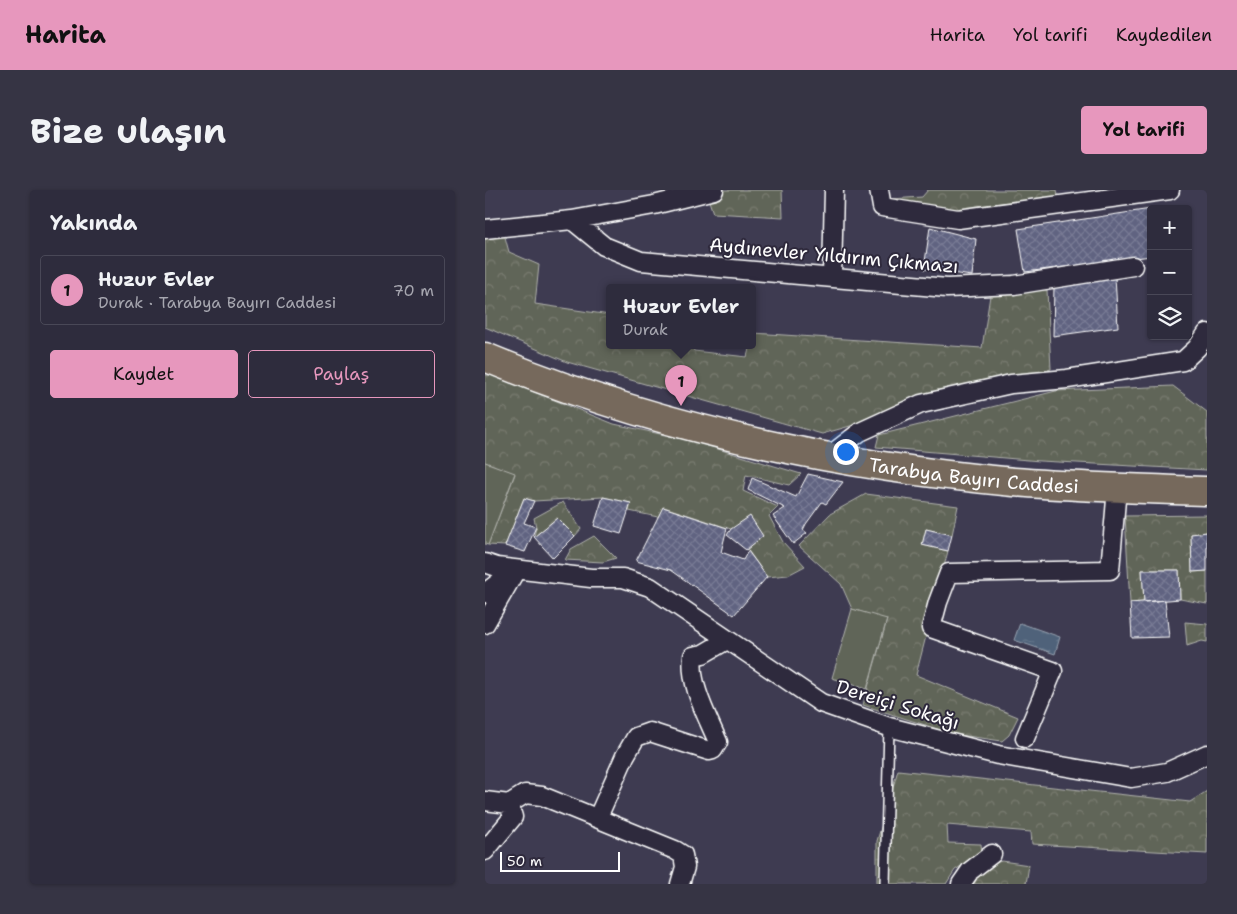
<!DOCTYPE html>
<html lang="tr">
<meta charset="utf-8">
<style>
:root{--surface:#2e2c3d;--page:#363444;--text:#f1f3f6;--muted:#a7a7b0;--line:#494857;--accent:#e797bd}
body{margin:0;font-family:"Shantell Sans",sans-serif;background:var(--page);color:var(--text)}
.controls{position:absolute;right:15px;top:15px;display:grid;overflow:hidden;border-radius:5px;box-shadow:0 1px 4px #0004}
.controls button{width:45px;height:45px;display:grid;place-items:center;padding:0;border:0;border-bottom:1px solid var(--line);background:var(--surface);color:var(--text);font:25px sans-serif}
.scale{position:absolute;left:15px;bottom:12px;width:120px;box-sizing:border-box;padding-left:5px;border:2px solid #fff;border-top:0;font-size:14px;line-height:18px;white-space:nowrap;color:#fff;-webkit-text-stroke:4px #2f2a3d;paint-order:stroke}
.you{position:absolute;left:360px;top:261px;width:18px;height:18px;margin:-12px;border:4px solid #fff;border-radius:50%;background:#1a73e8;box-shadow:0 0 0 8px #1a73e833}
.badge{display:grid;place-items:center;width:32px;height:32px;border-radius:50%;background:var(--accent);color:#111;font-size:16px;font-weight:700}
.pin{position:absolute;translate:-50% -41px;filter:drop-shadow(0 1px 2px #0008)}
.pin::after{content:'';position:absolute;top:26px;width:18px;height:15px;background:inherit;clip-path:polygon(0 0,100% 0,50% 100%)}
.popup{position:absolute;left:121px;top:94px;width:150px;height:65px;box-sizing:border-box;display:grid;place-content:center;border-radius:5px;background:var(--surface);filter:drop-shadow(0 1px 4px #0005);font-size:16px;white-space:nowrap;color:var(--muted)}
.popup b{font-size:19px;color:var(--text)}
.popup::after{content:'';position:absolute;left:50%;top:100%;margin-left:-10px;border:10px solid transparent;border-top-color:var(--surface)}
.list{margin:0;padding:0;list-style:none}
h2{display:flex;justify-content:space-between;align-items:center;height:65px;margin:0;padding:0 20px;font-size:21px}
h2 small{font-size:16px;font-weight:400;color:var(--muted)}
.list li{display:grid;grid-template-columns:32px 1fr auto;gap:15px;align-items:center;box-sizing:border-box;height:70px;margin:0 10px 10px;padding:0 10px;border:1px solid var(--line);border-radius:5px}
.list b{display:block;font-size:19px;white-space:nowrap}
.list p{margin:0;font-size:16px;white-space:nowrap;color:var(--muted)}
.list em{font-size:16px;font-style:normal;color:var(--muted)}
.actions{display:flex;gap:10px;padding:15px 20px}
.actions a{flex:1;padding:11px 0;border:1px solid var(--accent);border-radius:5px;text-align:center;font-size:18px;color:var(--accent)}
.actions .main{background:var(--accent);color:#111}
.icon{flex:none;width:28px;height:28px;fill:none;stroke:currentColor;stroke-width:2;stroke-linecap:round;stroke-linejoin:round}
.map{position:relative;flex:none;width:722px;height:694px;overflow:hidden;border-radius:5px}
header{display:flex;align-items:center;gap:30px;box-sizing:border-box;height:70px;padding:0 25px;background:var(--accent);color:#111}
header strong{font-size:24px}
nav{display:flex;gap:28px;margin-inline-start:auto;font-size:18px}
.intro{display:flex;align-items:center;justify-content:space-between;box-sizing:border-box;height:120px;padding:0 30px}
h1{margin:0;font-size:35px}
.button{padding:12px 22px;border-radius:5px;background:var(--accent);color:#111;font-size:18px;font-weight:700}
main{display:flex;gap:30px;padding:0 30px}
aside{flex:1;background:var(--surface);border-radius:5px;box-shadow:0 1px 4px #0004}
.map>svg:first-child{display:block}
</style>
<header>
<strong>Harita</strong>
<nav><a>Harita</a><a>Yol tarifi</a><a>Kaydedilen</a></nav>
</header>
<div class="intro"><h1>Bize ulaşın</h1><a class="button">Yol tarifi</a></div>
<main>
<aside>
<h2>Yakında<small></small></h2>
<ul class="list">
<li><span class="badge">1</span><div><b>Huzur Evler</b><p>Durak · Tarabya Bayırı Caddesi</p></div><em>70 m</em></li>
</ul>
<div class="actions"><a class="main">Kaydet</a><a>Paylaş</a></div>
</aside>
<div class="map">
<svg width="722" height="694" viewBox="0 0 722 694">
<defs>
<pattern id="forest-crowns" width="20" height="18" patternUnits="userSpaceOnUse" patternTransform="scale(1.25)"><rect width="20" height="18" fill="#616558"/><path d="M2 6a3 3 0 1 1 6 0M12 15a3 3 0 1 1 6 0" fill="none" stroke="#797c71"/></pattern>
<pattern id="water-ripples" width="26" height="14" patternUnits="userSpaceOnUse" patternTransform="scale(1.25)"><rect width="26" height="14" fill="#4f627a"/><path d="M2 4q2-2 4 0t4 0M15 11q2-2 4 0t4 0" fill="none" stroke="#697a8e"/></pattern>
<pattern id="building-cross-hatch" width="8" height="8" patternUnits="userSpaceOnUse" patternTransform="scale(1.25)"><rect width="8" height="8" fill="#606381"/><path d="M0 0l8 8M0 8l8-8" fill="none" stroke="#787a94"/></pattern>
</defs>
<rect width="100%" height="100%" fill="#3e3b51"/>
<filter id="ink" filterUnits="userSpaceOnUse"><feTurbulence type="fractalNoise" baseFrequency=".02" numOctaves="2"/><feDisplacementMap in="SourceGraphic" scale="10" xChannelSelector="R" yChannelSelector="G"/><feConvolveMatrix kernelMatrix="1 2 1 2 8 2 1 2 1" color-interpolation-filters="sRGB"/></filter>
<g filter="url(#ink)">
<path fill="url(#forest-crowns)" stroke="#b0b2ac" d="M238,0H297L298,27L228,23L223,8Z
M443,0H572L574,11L476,26L406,16V9L437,7Z
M17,36L24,62L54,75L50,114L125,125V155H207L209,161L262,167L265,155H267L268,143L497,158L506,99L562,100L566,179L337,244L82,172L0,137V43Z
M0,185H7L129,234L203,250L316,284L304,295L261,285L258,301L293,317L284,326L298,352L320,376L303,385L282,387L262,359L278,346L246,339L179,317L173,327L144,321L146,313L118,307L49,311L39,308L20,356L3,355L30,284L0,272Z
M688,196L722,222V280L555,271L391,257L394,245L571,201Z
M381,304L473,316L467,345L441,339L437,355L463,361L431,485L533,527L524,545L517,551L468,544L378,515L402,430L367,419L356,394L314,356L345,324Z
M78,312L96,339L90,346L72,328L49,347L51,337L49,328Z
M722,325V342L706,344L707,382L722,381V414L695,409L694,380H657L659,412L645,413L640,326Z
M109,346L131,368L118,372L80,370L86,359Z
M700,432L722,434V452L717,451L702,456Z
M413,580L705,612L722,601V664L547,654L546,642L462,635L463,653L496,654L497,663L470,680L461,694H392V651Z
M517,671L544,675L541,694H481L499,675Z"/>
<path fill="#616558" stroke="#b0b2ac" d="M0,272L30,283L3,355L0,354Z
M367,419L402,429L382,499L347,488Z"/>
<path fill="url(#water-ripples)" stroke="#95a1af" d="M535,433L575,447L570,464L529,450Z"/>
<path fill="url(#building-cross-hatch)" stroke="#fff" d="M666,19V66L540,82L533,39Z
M445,37L491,49L487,86L439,79Z
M630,87L633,137L568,146L569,96Z
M323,284L358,292L341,314L337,312L321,334L318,340L322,343L308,354L288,326L300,318L263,300L267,288L311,307Z
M118,307L146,313L136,344L109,336Z
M39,308L49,311L39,333L51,337L40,362L20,356Z
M178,317L242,338L236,362L258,370L263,361L282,387L249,425L186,380L151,371Z
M265,326L278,346L261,360L242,345L246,339Z
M72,328L90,346L68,368L49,347Z
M441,339L467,345L463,361L437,355Z
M722,342V381L707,382L706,344Z
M657,380H694L695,409L659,412Z
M680,410L684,447L647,448L645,413Z"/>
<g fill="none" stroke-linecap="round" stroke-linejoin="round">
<defs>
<path id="service" d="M400,694L404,537"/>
<path id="minor" d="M394,0L397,17L473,29L685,0
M87,30L119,56L156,71L462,98L529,95L648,76
M0,39L87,30L169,15L229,0
M347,87L349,0
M344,266L375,242L436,214L526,194L582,189L698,171L712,158L722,143
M0,373L12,377L106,388H138L165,397L336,513L404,537L513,565L646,588L682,582L722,564
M0,403L25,384
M0,434L31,380
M540,548L568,481L446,438L453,412L464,383L625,380L632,298
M0,611L24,614L28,627L0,661
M24,614L40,604L57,606L190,660L198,665L200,677L195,694
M113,627L140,566L151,547L165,542L224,561L228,560L233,552C222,526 204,494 208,466L218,464L242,450
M476,694L485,681L507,664"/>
<g id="primary">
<path id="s1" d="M0,167C167,236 349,276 529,292C593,297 658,299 722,301"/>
</g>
</defs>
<use href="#service" stroke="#fff" stroke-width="12"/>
<use href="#minor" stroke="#fff" stroke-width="21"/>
<use href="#primary" stroke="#fff" stroke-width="31"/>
<use href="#service" stroke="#2f2a3d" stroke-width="9"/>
<use href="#minor" stroke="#2f2a3d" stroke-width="18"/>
<use href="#primary" stroke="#76695c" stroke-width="28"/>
</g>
</g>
<g text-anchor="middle" stroke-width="4" stroke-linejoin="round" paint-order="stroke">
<g font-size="19" fill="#fff" stroke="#2f2a3d">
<text transform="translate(349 65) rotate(5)" y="7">Aydınevler Yıldırım Çıkmazı</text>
<text dy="7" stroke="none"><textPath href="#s1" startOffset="505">Tarabya Bayırı Caddesi</textPath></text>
<text transform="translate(413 514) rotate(17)" y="7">Dereiçi Sokağı</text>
</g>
</g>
</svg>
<div class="controls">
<button>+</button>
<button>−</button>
<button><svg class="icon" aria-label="layers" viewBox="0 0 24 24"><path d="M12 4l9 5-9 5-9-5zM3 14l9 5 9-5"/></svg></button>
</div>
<div class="scale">50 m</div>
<div class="you"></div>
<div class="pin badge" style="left:196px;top:216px">1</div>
<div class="popup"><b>Huzur Evler</b>Durak</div>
</div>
</main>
